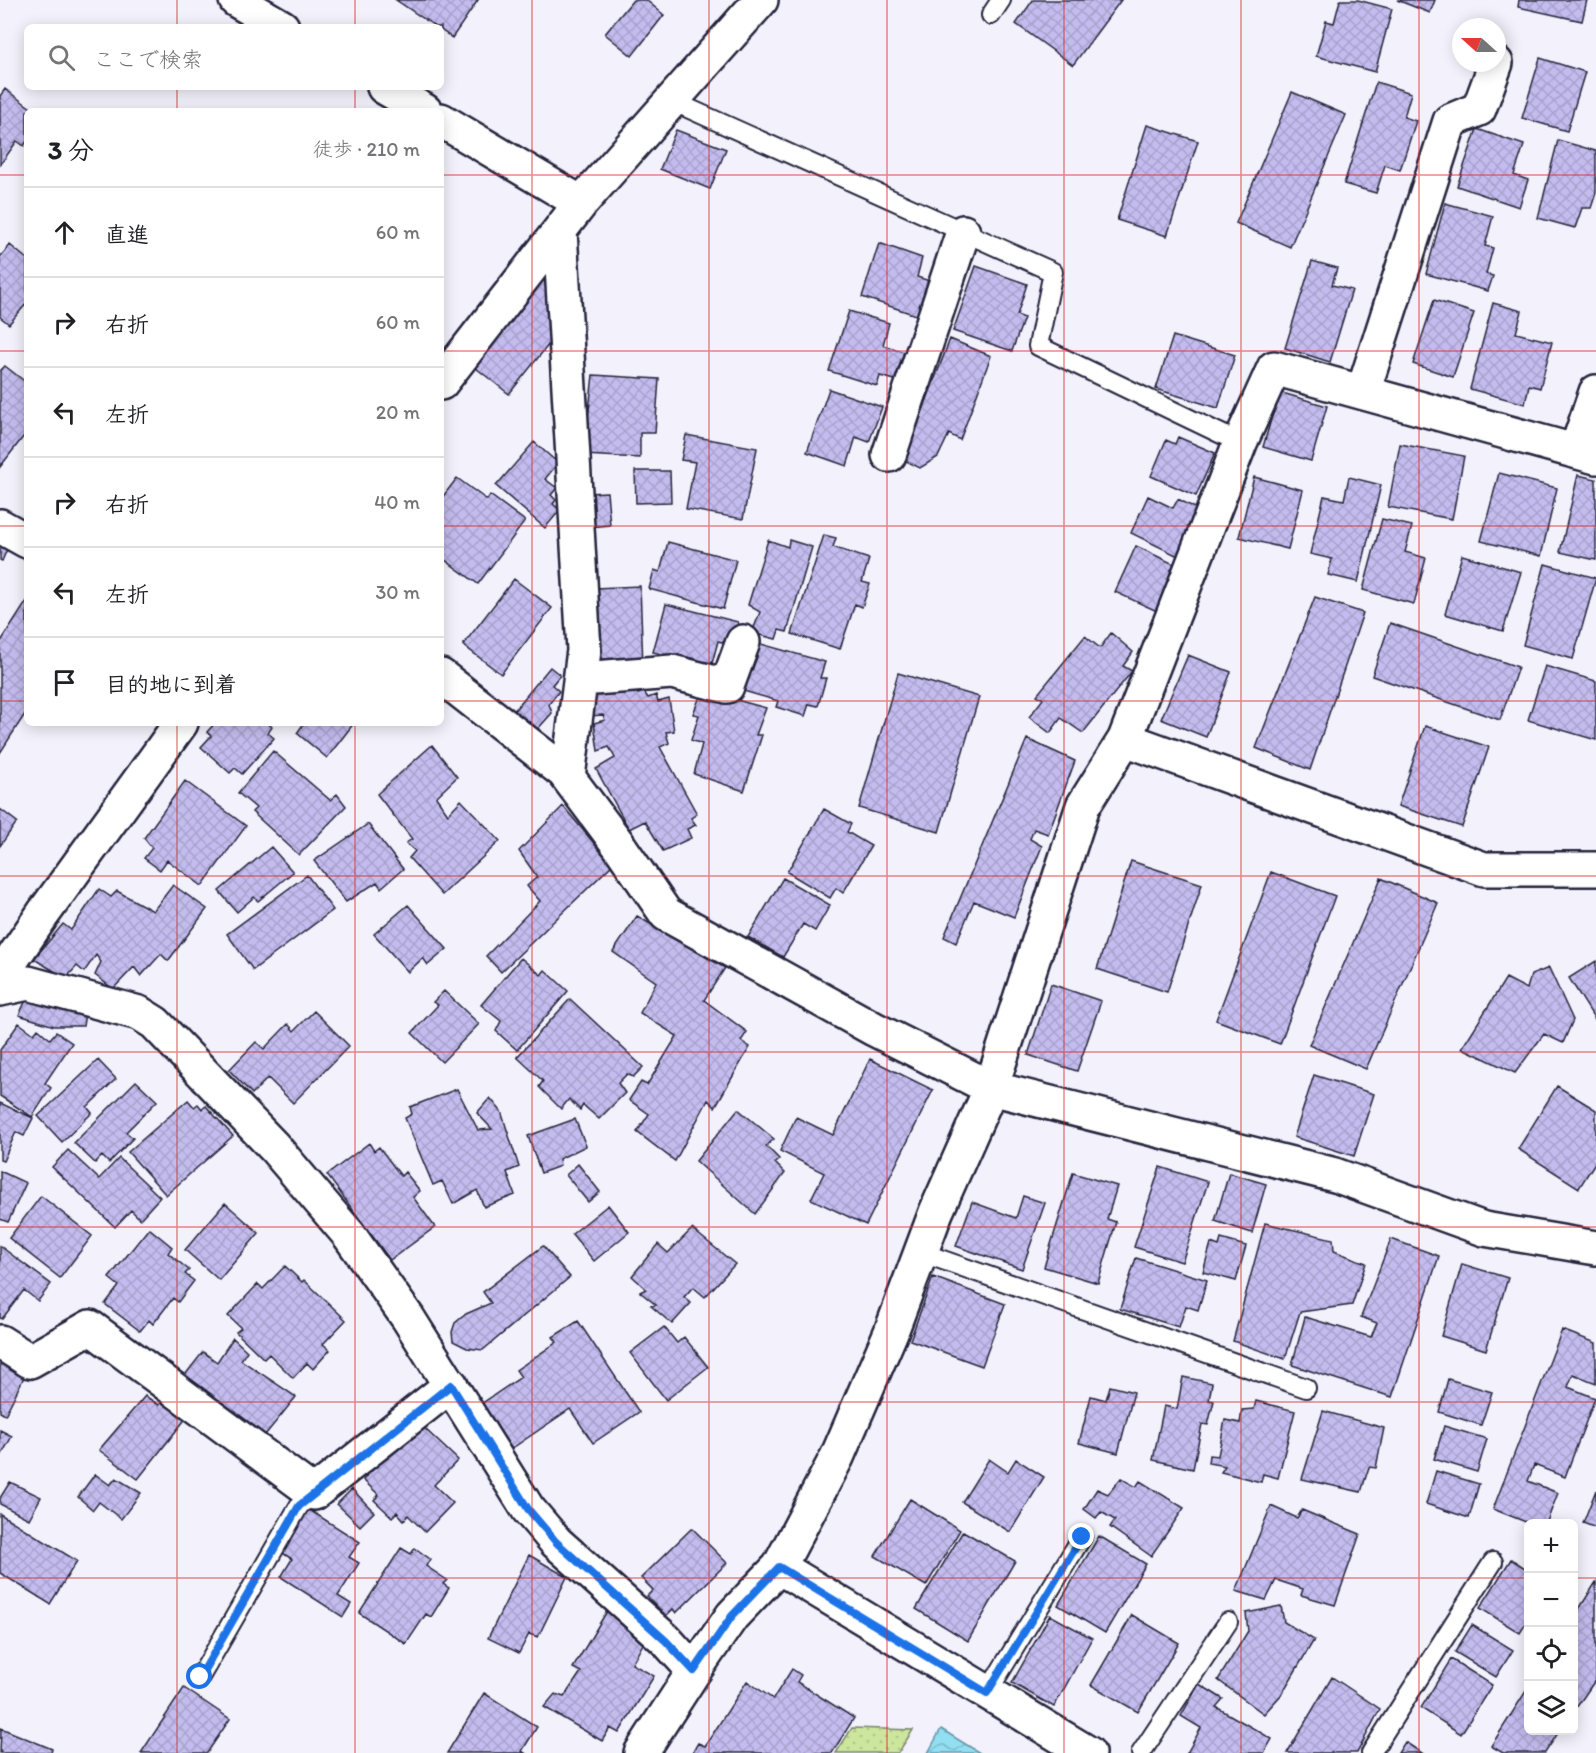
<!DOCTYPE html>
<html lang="ja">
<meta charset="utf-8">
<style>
:root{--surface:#fff;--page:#f6f6f6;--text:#202124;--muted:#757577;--line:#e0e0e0}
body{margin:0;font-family:Itim,"Klee One",sans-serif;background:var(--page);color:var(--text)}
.controls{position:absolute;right:18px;bottom:18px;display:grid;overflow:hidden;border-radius:9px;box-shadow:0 3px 15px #0003}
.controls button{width:54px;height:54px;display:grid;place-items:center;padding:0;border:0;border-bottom:2px solid var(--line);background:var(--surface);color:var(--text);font:30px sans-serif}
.compass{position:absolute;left:1452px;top:18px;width:54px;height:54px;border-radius:50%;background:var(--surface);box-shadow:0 3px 15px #0003;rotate:291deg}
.stop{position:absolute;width:18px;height:18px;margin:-14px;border:4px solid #1a73e8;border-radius:50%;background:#fff}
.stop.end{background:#1a73e8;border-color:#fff;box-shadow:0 2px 6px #0008}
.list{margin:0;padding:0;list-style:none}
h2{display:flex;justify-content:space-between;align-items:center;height:78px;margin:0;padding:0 24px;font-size:26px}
h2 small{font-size:20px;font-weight:400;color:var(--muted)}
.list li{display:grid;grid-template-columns:39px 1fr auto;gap:18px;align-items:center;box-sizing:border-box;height:90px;padding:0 24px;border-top:2px solid var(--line)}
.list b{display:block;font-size:22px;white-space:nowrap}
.list em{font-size:20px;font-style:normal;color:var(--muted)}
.icon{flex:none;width:33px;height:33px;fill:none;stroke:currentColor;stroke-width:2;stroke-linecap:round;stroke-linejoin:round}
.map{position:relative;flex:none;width:1596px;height:1753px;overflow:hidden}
.search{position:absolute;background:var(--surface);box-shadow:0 3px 15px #0003;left:24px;top:24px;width:420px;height:66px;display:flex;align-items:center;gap:15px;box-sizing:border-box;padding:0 21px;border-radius:9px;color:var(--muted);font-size:22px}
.panel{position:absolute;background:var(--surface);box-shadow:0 3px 15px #0003;left:24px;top:108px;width:420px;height:618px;border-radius:9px}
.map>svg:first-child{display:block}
</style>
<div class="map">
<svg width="1596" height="1753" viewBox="0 0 1596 1753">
<defs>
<pattern id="grass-dots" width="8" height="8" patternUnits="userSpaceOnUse" patternTransform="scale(1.5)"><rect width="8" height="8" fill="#cce69d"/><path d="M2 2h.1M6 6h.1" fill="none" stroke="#afc588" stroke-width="1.8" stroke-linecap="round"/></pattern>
<pattern id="water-waves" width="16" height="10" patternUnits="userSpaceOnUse" patternTransform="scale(1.5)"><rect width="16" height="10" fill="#91dff0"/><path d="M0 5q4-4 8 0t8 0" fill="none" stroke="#7dbfcf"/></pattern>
<pattern id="building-cross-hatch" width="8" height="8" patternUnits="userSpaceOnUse" patternTransform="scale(1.5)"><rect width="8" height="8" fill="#c4bcee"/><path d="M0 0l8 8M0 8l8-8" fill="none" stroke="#a8a1cd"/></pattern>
</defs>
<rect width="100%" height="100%" fill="#f3f2fc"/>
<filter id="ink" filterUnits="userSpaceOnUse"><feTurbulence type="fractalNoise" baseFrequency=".0167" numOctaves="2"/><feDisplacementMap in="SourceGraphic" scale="12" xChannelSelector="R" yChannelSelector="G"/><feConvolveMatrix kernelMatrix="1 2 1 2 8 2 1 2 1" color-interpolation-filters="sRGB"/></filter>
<g filter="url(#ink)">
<path fill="url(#grass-dots)" stroke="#77846c" stroke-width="1.5" d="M852,1728L913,1730L898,1753H836Z"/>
<path fill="url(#water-waves)" stroke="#6593a8" stroke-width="1.5" d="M941,1729L980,1753H928Z"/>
<path fill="url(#building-cross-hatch)" stroke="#22223b" stroke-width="1.5" d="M396,0H478L452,38L441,30V27H436Z
M633,0H646L664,15L632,56L605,34Z
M1033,0H1121L1073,65L1016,24Z
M1340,0H1358L1392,9L1375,72L1316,56L1326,21L1334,23Z
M1397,0H1435L1430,13Z
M1519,0H1587L1582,21L1518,7Z
M1540,58L1585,72L1567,131L1522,118Z
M1376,82L1411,93L1404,117L1416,121L1400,170L1385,165L1376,193L1344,184Z
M5,89L35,111H27V141L24,146L17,141L0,165V96Z
M1292,92L1346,115L1290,247L1236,223Z
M1147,125L1198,141L1167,236L1117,220Z
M1477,129L1524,145L1514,175L1528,180L1519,207L1457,186Z
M676,130L726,149L710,189L660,169Z
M1558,140L1596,151V193L1591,208H1582L1575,228L1538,218Z
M1445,203L1493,216L1485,246L1493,248L1486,274L1493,276L1488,291L1426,274Z
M879,243L922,258L917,277L933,282L922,317L862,297Z
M10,245L27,259V303L9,324L0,317V257Z
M1312,261L1337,268L1332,285L1352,290L1330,362L1285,348Z
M976,266L1027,284L1017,315L1024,318L1012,351L953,331Z
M541,279L551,283L553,339L509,394L472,365Z
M1434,300L1474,313L1453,377L1413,364Z
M1493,303L1522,311L1516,333L1552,342L1540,388L1529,385L1525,404L1470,389Z
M849,311L889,323L883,345L904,352L895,380L880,376L877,386L829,371Z
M1173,336L1235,355L1218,408L1156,389Z
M950,339L991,356L960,440L949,434L938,457L920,468L904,460Z
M5,366L27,383V432L0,467V371Z
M593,375L659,379L655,433H640V458L584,455Z
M829,389L882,407L869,442L856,437L847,466L807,452Z
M1279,392L1327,406L1311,461L1263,447Z
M686,435L757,448L743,519L686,509L695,462L681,460Z
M1178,437L1215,453L1196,496L1151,476L1166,440L1175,444Z
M534,442L558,463L545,479L557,488L551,495L556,500L553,504L560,510L545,528L496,486Z
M1400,444L1464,456L1452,519L1388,507Z
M635,471H670L671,502L636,503Z
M1499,473L1557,488L1541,556L1481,541Z
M1578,475L1596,479V560L1560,552Z
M1254,477L1303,490L1288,549L1239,537Z
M1349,477L1381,485L1358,582L1328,575L1332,559L1310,554L1324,496L1344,500Z
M457,478L487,500L490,495L525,521L478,584L441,557V499Z
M607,492L610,525L590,527L587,493Z
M1148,496L1173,508L1178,499L1199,510L1178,556L1131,533Z
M1382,519L1412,526L1405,552L1426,558L1414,604L1363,590Z
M824,535L836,538L833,547L869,559L862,582L870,584L862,607L855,604L840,649L792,634Z
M768,540L788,547L789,540L812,547L787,632L779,630L776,639L752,633L760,612L748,605Z
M668,542L736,560L723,609L649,589L654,570L660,572Z
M0,544L8,547L2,561L0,560Z
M1136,546L1178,566L1157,611L1115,592Z
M1462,555L1521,572L1503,631L1445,614Z
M1545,564L1596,578L1573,659L1523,645Z
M514,579L552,608L501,674L463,645Z
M640,586L643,666L597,668L595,588Z
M1315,597L1363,613L1310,770L1256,748Z
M27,601V711L0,753V643Z
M666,604L738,622L733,645L718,641L711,667L653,652Z
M1390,623L1518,667L1500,720L1372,676Z
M1111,633L1133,652L1123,666L1132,671L1083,733L1061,718L1050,733L1029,717L1043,699L1037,695L1085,636L1100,648Z
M754,642L825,662L820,678H826L818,706L809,704L805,716L776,707L778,701L740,690Z
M1188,655L1231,672L1206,737L1161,719Z
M1545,666L1596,681V740L1528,720Z
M550,667L560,675L552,685L559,691L549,704L552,713L536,731L513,712Z
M898,673L979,697L939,832L859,808Z
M594,684L637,689L638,694L644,692L648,698L656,695L658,702L669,699L674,731L666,732L669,743L660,747L697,814L691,818L696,825L687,829L691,838L663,851L645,821L629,829L596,769L615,758L609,747L598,751L594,723L605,720L603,715L590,716Z
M701,694L727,703L729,698L766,708L756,735H762L744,791L694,774L702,744L691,740L699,715L693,714Z
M215,723H268L272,727L268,733L274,738L242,774L235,768L230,773L201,747L211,736L207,732Z
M304,723H354L327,758L297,733Z
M1425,726L1489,747L1462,827L1398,806Z
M1027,739L1075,761L1048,834L1034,829L1030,839L1042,846L1014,917L974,901L956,943L944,937Z
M432,745L457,777L436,797L448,814L461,800L500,841L442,895L409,858L415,851L406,843L412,839L377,794Z
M273,751L330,800L337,794L346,806L299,855L252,812L256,808L238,793Z
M185,781L246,826L202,886L167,860L160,870L144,858L152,848L144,838Z
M563,806L612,865L501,972L486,956L540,901L527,886L537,877L519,851Z
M0,809L17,822L0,846Z
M824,809L851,824L847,832L871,846L843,893L836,888L830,898L787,872Z
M368,824L403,869L381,888L377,882L346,902L314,861Z
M271,847L293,872L258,901L254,897L237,912L219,891Z
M1131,861L1202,884L1167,992L1097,969Z
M1271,872L1335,896L1280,1044L1216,1020Z
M307,875L333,910L253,970L227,934Z
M783,878L830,905L815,931L803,924L783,957L748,937Z
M1381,878L1438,903L1366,1069L1309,1045Z
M173,885L207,909L168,961L161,954L141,976L134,967L113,989L95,975L101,962L96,955L84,972L77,966L66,978L34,959L63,924L71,930L99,889L111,897L117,891L153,911Z
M408,905L447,949L428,965L423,958L408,972L374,934Z
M637,916L725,968L704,1000L747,1032L741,1041L750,1047L715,1107L708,1100L675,1161L637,1132L649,1114L629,1100L641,1082L647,1085L677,1036L640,1013L656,982L613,952Z
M521,958L541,975L545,970L568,991L517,1050L496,1031L501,1021L481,1005Z
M1596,961V1021L1569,978Z
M1549,968L1573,1020L1563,1043L1544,1034L1515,1073L1462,1048L1506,978L1527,989L1531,975Z
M1051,984L1101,1001L1077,1071L1028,1055Z
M444,991L479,1024L442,1062L412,1033L438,1005L433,1002Z
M28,996L85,1013L83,1026H54L19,1015Z
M570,999L643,1067L633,1077L627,1074L618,1083L625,1093L599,1119L583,1105L580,1110L569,1099L561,1109L539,1087L543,1081L517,1057Z
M314,1011L349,1046L293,1103L268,1078L252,1094L229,1070L256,1042L264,1049L288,1024L294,1031Z
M19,1023L34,1034L38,1029L50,1039L56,1032L72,1043L45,1083L51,1088L32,1117L0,1096V1050Z
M870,1059L933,1090L866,1225L811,1199L824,1173L780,1151L796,1117L833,1135Z
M98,1060L116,1079L87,1107L92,1113L62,1142L38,1116Z
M1314,1075L1374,1094L1354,1156L1294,1137Z
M136,1081L157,1101L126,1132L133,1138L109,1163L102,1156L95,1163L74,1143Z
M1557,1086L1596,1110V1161L1579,1188L1518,1149Z
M457,1089L478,1130L492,1129L477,1113L490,1098L501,1111L519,1167L507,1172L515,1195L484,1207L477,1190L453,1204L442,1181L433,1185L405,1118L412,1114L410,1107Z
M188,1100L194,1107L198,1104L202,1109L206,1106L233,1136L166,1195L128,1152Z
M0,1103L33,1118L24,1136L16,1132L3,1161L0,1160Z
M738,1109L774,1139L766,1146L779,1159L775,1163L785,1173L755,1214L696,1161Z
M575,1119L586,1146L559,1159L560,1166L541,1173L528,1136Z
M369,1143L374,1151L379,1147L401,1176L405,1172L420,1191L413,1197L435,1227L390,1260L327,1175Z
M68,1150L99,1179L119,1158L160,1197L140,1219L131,1210L115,1227L52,1167Z
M578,1164L600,1192L588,1202L566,1175Z
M1160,1167L1208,1182L1182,1262L1134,1247Z
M0,1171L26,1183L8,1222L0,1219Z
M1073,1173L1117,1186L1107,1219L1116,1222L1098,1283L1044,1267Z
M1229,1173L1266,1184L1252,1233L1215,1221Z
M41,1196L92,1236L60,1278L9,1238Z
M1023,1196L1045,1203L1022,1269L956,1246L972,1202L1016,1218Z
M225,1203L259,1233L219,1280L185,1250Z
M608,1205L629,1232L594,1261L572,1234Z
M1265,1223L1333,1239L1334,1251L1366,1263L1352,1305L1300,1312L1285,1359L1233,1341Z
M149,1228L172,1247L168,1253L189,1270L185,1274L194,1281L178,1302L173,1298L153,1324L149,1320L140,1331L105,1304L119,1286L109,1278Z
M692,1229L735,1264L705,1297L693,1287L684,1297L691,1303L672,1324L651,1306L656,1305L640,1292L646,1289L632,1276L658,1244L668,1253Z
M1221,1239L1246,1246L1236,1281L1203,1272L1211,1243L1219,1246Z
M1391,1239L1439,1256L1392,1397L1292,1365L1305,1317L1371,1337L1377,1323L1361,1317Z
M0,1246L51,1284L38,1301L24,1290L2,1319L0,1318Z
M543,1246L570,1277L483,1350L467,1348L453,1341L452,1332L455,1323L466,1314L491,1303L483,1292Z
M1136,1258L1207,1280L1198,1310L1186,1306L1179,1327L1120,1309Z
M1462,1264L1508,1278L1486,1350L1441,1336Z
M285,1266L302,1282L304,1280L346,1320L323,1344L330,1350L313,1369L307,1363L293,1378L269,1354L264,1359L236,1332L241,1328L228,1316L258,1284L263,1289Z
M933,1277L1005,1304L982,1366L910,1340Z
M578,1321L639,1412L593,1443L570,1409L511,1449L481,1404L521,1377L516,1370L557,1342L553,1337Z
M664,1327L677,1343L684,1337L708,1367L666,1400L630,1353Z
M1562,1330L1596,1343V1383L1573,1374L1568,1387L1595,1398L1565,1477L1534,1465L1528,1481L1558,1493L1546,1524H1531L1493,1509Z
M233,1338L247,1351L241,1360L296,1397L261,1440L181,1380L203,1352L217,1362Z
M0,1359L25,1375L5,1415L0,1412Z
M1183,1377L1212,1383L1209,1400L1214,1401L1208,1425L1202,1424L1193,1469L1153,1460L1164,1406L1177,1409Z
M1448,1379L1492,1392L1481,1425L1439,1412Z
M1110,1386L1134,1392L1118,1453L1079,1443L1091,1396L1106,1400Z
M145,1396L159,1405L165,1399L187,1417L138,1479L99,1450Z
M1256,1401L1295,1411L1278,1478L1263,1474L1261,1482L1221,1472L1225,1466L1208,1463L1209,1455L1218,1456L1225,1420L1240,1423L1242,1410L1254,1409Z
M1323,1411L1384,1428L1376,1468L1369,1467L1361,1492L1302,1479Z
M422,1426L458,1460L434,1485L453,1503L425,1532L408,1515L404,1520L397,1512L392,1517L374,1500L379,1495L363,1480L397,1444L402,1448Z
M1444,1426L1487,1439L1477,1472L1434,1459Z
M0,1430L12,1436L0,1458Z
M989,1459L1008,1472L1016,1459L1044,1477L1010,1532L962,1502Z
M1436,1471L1479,1484L1469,1518L1426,1504Z
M95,1474L110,1485L116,1478L141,1493L121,1519L99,1502L93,1510L78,1497Z
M1121,1478L1136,1487L1140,1481L1184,1508L1151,1556L1110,1527L1115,1520L1101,1512L1096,1518L1084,1509L1097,1489L1108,1494Z
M10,1482L41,1497L29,1519L0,1504V1498Z
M352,1489L374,1512L360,1526L337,1504Z
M1596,1490V1528L1583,1523Z
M910,1499L960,1530L926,1586L875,1556Z
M1271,1506L1297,1518L1302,1510L1360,1534L1335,1605L1301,1595L1303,1589L1276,1580L1266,1600L1236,1591Z
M308,1509L360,1542L349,1557L359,1563L338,1596L351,1604L343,1617L281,1577L292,1559L281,1552Z
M0,1514L77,1561L50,1604L0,1573Z
M692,1528L727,1563L676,1613L673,1609L666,1616L647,1596L653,1590L641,1578Z
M963,1531L1015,1561L968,1641L916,1609Z
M1099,1536L1146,1564L1105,1633L1058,1605Z
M401,1548L411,1554L415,1548L430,1559L426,1566L447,1580L443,1584L449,1588L431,1617L426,1614L406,1644L359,1613Z
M529,1555L567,1577L538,1637L529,1634L519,1653L488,1638Z
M1511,1559L1528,1570V1620L1520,1633L1480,1608Z
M1596,1582V1679L1574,1711V1617Z
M1281,1606L1284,1622L1314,1640L1281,1695L1264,1714L1218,1680L1248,1631L1246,1613Z
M607,1611L644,1642L632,1664L654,1676L619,1733L610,1728L602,1741L544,1707L555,1694L564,1697L581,1672L573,1668Z
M1050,1615L1092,1638L1054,1707L1012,1683Z
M1132,1615L1179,1643L1138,1712L1091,1685Z
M1472,1625L1513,1650L1496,1677L1455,1652Z
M1451,1659L1492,1685L1461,1734L1421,1708Z
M792,1669L801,1675L797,1682L854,1718L832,1753H692L698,1743L705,1746L747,1681L773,1699Z
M1332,1677L1380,1709L1357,1753H1287Z
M1199,1684L1223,1699L1216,1707L1272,1739L1264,1753H1187L1201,1728L1181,1716Z
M184,1688L230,1719L207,1753H141Z
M1528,1688V1730H1560L1545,1753H1503L1491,1746Z
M484,1693L537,1727L522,1751L525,1753H447Z
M1,1728L52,1749L51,1753H0Z
M1405,1742L1422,1753H1398Z"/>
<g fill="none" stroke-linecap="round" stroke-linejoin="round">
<defs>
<path id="service" d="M991,15L1001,0
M672,101L1053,272L1038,346L1240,443
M920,1252L1306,1388
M200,1677L299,1506L314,1493
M987,1693L1082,1537
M1141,1753L1228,1622
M1371,1753L1493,1562"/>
<path id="minor" d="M236,0L282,27
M384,87L425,111
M441,120L581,203
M560,231L584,650L568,777
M441,383L581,203L761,0
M1363,392L1450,121L1479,109L1496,63
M1576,451L1596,392
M889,455L963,232
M0,526L27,541
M441,676L564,772L618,844L666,914L874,1029L991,1088L1335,1175L1484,1229L1596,1248
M581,679L672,672L727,686L743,642
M1125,739L1484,869H1596
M0,977L43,914L181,723
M0,989L28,983L139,1013L155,1023L274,1147L349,1235L408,1318L528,1509L556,1542L666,1640L694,1671
M0,1342L30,1361L90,1327L314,1493L451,1385
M779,1567L1088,1753
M641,1753L694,1671L732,1616L779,1567L837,1457L891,1332L936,1212L991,1088L1083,806L1125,739L1240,443L1274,368L1596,457"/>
</defs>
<use href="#service" stroke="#22223b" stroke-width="22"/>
<use href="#minor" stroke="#22223b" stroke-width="38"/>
<use href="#service" stroke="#fff" stroke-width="18"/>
<use href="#minor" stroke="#fff" stroke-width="33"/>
</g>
</g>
<g fill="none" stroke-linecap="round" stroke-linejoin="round" filter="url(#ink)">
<path stroke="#1a73e8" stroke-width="8" d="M200,1677L299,1506L451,1385L528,1509L556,1542L666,1641L694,1671L732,1616L779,1567L987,1693L1082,1537"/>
</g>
<path fill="none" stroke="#d62828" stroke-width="1.5" stroke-opacity="0.55" d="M177,0V27M355,0V27M532,0V1753M709,0V1753M887,0V1753M1064,0V1753M1241,0V1753M1419,0V1753M177,87V111M355,87V111M0,175H27M441,175H1596M0,351H27M441,351H1596M0,526H27M441,526H1596M0,701H27M441,701H1596M177,723V1753M355,723V1753M0,876H1596M0,1052H1596M0,1227H1596M0,1402H1596M0,1578H1528M1574,1578H1596"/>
</svg>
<div class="controls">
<button>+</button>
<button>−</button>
<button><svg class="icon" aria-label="locate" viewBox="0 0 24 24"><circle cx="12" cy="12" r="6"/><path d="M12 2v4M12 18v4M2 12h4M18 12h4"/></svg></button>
<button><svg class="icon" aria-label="layers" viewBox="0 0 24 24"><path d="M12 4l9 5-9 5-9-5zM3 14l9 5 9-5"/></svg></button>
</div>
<svg class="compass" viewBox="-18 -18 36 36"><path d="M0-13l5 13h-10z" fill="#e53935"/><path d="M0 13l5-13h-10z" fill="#757577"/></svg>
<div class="stop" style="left:200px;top:1677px"></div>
<div class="stop end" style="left:1082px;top:1537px"></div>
<div class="search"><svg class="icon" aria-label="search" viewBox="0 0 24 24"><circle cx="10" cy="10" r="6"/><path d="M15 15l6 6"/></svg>ここで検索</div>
<section class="panel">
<h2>3 分<small>徒歩 · 210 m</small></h2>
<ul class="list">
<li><svg class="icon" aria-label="ahead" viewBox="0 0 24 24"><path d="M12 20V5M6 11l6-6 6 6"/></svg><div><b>直進</b></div><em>60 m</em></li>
<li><svg class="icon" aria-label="right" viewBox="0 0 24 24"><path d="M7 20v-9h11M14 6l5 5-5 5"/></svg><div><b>右折</b></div><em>60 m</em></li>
<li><svg class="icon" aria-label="left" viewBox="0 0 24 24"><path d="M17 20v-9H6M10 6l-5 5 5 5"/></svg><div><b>左折</b></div><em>20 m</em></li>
<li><svg class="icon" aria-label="right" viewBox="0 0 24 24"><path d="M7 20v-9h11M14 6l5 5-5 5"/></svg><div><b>右折</b></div><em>40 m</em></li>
<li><svg class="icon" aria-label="left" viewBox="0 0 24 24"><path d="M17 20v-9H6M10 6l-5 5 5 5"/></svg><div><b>左折</b></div><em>30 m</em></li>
<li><svg class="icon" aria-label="arrive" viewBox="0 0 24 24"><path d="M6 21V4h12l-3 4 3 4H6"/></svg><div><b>目的地に到着</b></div></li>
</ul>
</section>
</div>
